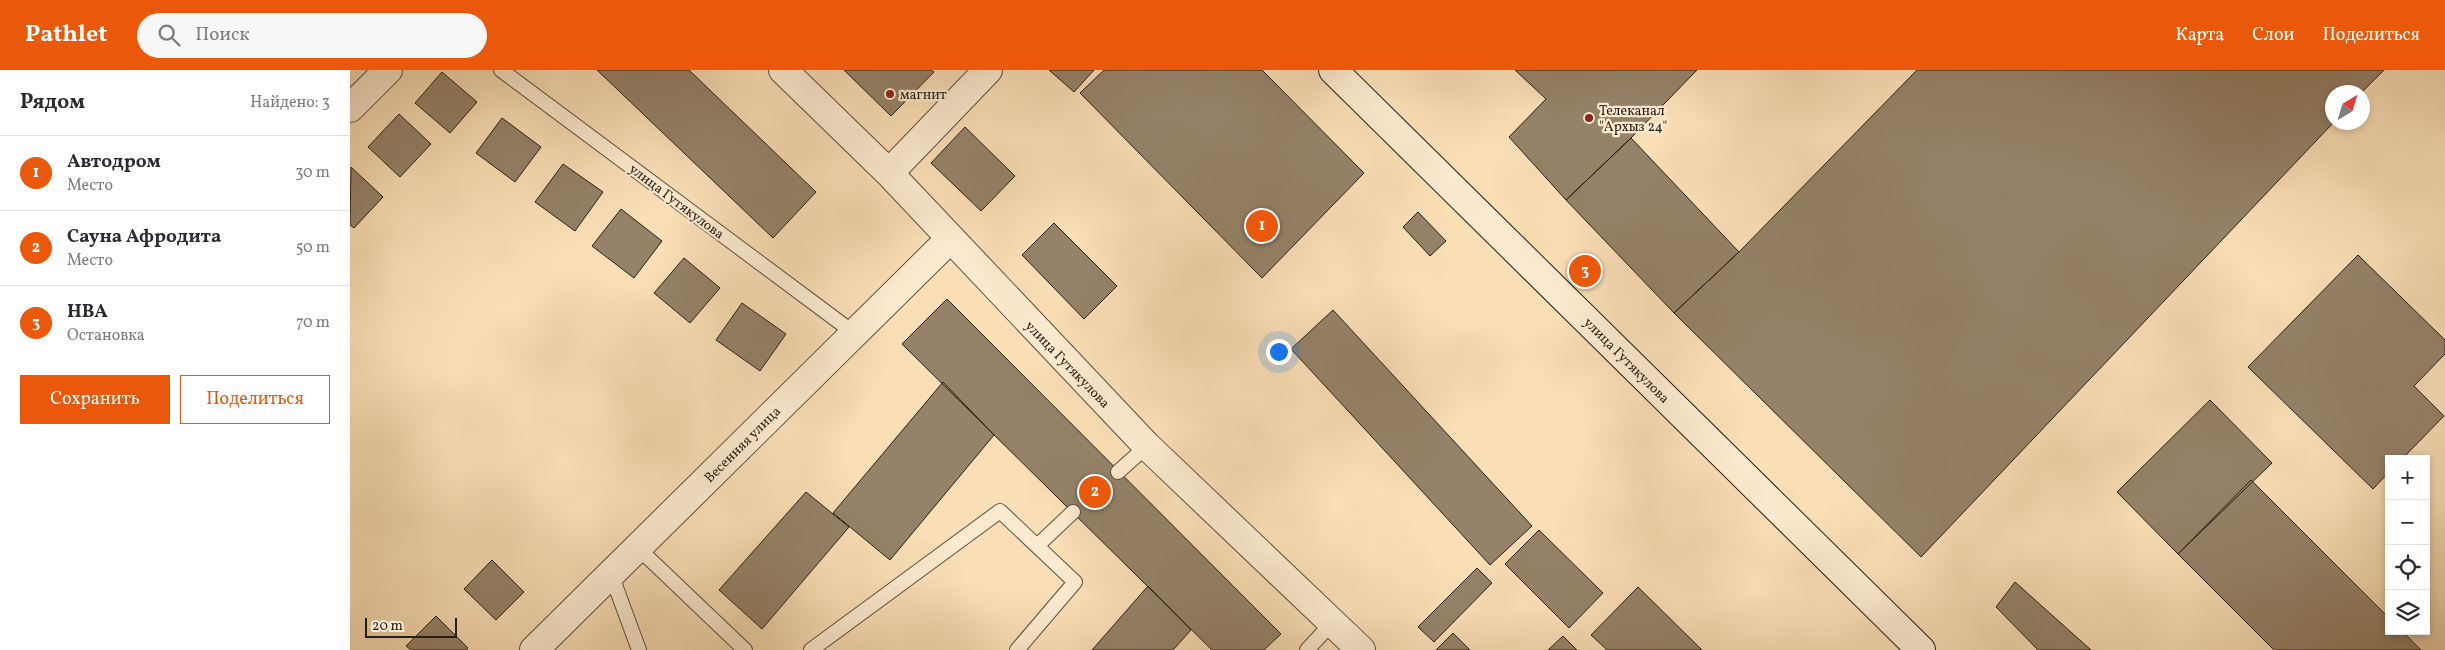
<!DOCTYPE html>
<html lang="ru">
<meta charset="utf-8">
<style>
:root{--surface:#fff;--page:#f7f7f7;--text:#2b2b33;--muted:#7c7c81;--line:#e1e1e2;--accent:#ea580c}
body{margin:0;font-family:Vollkorn,serif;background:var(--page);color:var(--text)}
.controls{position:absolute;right:15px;bottom:15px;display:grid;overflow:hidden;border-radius:0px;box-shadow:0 2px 8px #0003}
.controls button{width:45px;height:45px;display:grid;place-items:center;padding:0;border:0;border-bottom:1px solid var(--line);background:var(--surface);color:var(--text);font:25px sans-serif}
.compass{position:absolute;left:1975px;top:15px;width:45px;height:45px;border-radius:50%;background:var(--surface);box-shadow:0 2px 8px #0003;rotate:38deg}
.scale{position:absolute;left:15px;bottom:12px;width:92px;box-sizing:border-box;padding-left:5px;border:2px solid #271e16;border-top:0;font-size:14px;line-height:18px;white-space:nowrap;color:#271e16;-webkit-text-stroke:4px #fcead0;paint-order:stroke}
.you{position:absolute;left:928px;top:281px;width:18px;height:18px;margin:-12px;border:4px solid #fff;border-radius:50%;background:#1a73e8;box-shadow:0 0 0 8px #1a73e833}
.badge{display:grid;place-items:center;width:32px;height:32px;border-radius:50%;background:var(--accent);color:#fff;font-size:16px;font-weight:700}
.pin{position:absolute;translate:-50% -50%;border:2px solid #fff;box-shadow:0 1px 5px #0006}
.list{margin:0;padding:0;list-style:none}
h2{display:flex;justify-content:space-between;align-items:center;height:65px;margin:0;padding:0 20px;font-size:21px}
h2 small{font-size:16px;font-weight:400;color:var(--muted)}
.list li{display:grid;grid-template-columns:32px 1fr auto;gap:15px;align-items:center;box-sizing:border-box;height:75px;padding:0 20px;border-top:1px solid var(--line)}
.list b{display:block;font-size:19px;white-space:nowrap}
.list p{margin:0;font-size:16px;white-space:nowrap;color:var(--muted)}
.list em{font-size:16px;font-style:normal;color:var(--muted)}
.actions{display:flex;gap:10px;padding:15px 20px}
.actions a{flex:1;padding:11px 0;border:1px solid var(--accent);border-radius:0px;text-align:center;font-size:18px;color:var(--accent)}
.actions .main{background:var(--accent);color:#fff}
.icon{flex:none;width:28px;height:28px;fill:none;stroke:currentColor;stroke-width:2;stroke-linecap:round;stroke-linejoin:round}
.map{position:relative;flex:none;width:2095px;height:580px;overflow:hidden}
header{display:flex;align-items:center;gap:30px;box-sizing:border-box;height:70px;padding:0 25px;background:var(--accent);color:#fff}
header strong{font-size:24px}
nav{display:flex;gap:28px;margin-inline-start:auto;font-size:18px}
.search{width:350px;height:45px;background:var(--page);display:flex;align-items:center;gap:12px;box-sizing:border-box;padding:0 18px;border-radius:28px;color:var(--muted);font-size:19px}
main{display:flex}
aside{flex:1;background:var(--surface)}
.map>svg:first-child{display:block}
</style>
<header>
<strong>Pathlet</strong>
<div class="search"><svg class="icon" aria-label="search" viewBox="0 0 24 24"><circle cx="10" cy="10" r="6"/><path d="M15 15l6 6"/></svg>Поиск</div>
<nav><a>Карта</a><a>Слои</a><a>Поделиться</a></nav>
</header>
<main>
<aside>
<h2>Рядом<small>Найдено: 3</small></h2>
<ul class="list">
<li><span class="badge">1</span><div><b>Автодром</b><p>Место</p></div><em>30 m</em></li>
<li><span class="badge">2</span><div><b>Сауна Афродита</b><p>Место</p></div><em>50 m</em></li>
<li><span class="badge">3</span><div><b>НВА</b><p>Остановка</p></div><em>70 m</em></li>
</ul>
<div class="actions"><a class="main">Сохранить</a><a>Поделиться</a></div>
</aside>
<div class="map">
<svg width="2095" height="580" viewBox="0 0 2095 580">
<rect width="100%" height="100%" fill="#fadeb6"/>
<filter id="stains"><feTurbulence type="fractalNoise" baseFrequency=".004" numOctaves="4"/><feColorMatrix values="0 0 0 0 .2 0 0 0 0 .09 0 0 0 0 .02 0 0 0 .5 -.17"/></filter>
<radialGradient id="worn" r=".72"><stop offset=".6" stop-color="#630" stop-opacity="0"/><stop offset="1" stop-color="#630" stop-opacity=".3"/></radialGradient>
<path fill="#958269" stroke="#271e16" d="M247,0H339L466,122L423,168Z
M494,0H581L584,2L541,46Z
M699,0H744L724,22Z
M754,0H912L1014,103L912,208L730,23Z
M1165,0H1347L1281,68L1216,130L1159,67L1196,29Z
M1567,0H2034L2012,22H1982L1984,52L1571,487L1324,243L1389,182Z
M92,2L127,32L100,63L65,33Z
M49,44L81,74L50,107L18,77Z
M152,48L191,77L165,112L126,83Z
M615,57L665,106L631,141L581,93Z
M1281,68L1389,182L1324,243L1216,130Z
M213,94L253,122L225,161L185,132Z
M1,97L33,127L4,158L0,155Z
M271,139L312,171L284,208L242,176Z
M1068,142L1096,171L1080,186L1053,157Z
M704,153L767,216L734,249L672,185Z
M2008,185L2095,270V284L2064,316L2094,346L2052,389H2039V402L2023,419L1898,297Z
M334,188L370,218L340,253L304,223Z
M597,229L931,564L914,580H862L552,274Z
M392,233L436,264L410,301L366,270Z
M983,240L1182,456L1140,495L941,279Z
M593,312L644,365L540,490L483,443Z
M1860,330L1922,393L1828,484L1767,422Z
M1901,410L2039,548V561H2052L2071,580H1924L1828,484Z
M456,422L499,457L412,559L369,520Z
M1189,460L1253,523L1219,558L1155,494Z
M142,490L174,522L146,550L114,519Z
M1127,498L1142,513L1084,572L1068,557Z
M1665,512L1741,580H1688L1646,537Z
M798,516L841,560L823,580H742Z
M1288,517L1352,580H1257L1241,565Z
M86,546L118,578L116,580H61L56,576Z
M1103,563L1120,580H1086Z
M1213,566L1227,580H1198Z"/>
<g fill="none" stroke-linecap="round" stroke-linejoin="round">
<defs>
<path id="lane" d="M151,0L504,263
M768,402L797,376
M687,476L723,442
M288,478L395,580
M261,504L289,580
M461,580L650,441L725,512L667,580
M957,580L982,553"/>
<path id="street" d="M433,0L539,103L797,376L1011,580
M0,38L38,0
M539,103L638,0
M184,580L600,169"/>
<path id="secondary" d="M983,0L1571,580"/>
</defs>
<use href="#lane" stroke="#5c4e3e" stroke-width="16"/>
<use href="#street" stroke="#5c4e3e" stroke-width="30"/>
<use href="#secondary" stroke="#271e16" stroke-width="30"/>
<use href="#lane" stroke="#fcead0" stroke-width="14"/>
<use href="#street" stroke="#fcead0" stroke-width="28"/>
<use href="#secondary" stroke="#fcead0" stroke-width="28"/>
</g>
<g fill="#8f2418" stroke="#fcead0" stroke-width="2">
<circle cx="540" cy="24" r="5"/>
<circle cx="1239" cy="48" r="5"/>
</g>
<g text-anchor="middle" stroke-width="4.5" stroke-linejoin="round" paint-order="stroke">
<g font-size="14" fill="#271e16" stroke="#fcead0" text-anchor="start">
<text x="550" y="29">магнит</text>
<text x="1249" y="45">Телеканал<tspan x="1249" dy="16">"Архыз 24"</tspan></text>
</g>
<g font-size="14" fill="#271e16" stroke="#fcead0">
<text transform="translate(327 131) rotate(37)" y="5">улица Гутякулова</text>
<text transform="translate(1277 290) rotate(45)" y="5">улица Гутякулова</text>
<text transform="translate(718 294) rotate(46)" y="5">улица Гутякулова</text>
<text transform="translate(392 374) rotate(-45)" y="5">Весенняя улица</text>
</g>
</g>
<rect width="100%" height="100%" filter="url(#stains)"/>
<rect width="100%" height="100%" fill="url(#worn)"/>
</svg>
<div class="controls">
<button>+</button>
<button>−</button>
<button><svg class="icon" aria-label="locate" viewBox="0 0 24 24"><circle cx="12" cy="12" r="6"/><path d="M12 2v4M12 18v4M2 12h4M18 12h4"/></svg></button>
<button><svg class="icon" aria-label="layers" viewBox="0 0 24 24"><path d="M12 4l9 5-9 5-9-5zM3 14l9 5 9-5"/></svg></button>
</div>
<svg class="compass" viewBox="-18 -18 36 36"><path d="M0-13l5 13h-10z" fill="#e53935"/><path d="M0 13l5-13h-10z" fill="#7c7c81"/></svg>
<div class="scale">20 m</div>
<div class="you"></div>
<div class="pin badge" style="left:912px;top:156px">1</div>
<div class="pin badge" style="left:745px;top:422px">2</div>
<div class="pin badge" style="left:1235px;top:201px">3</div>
</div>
</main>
